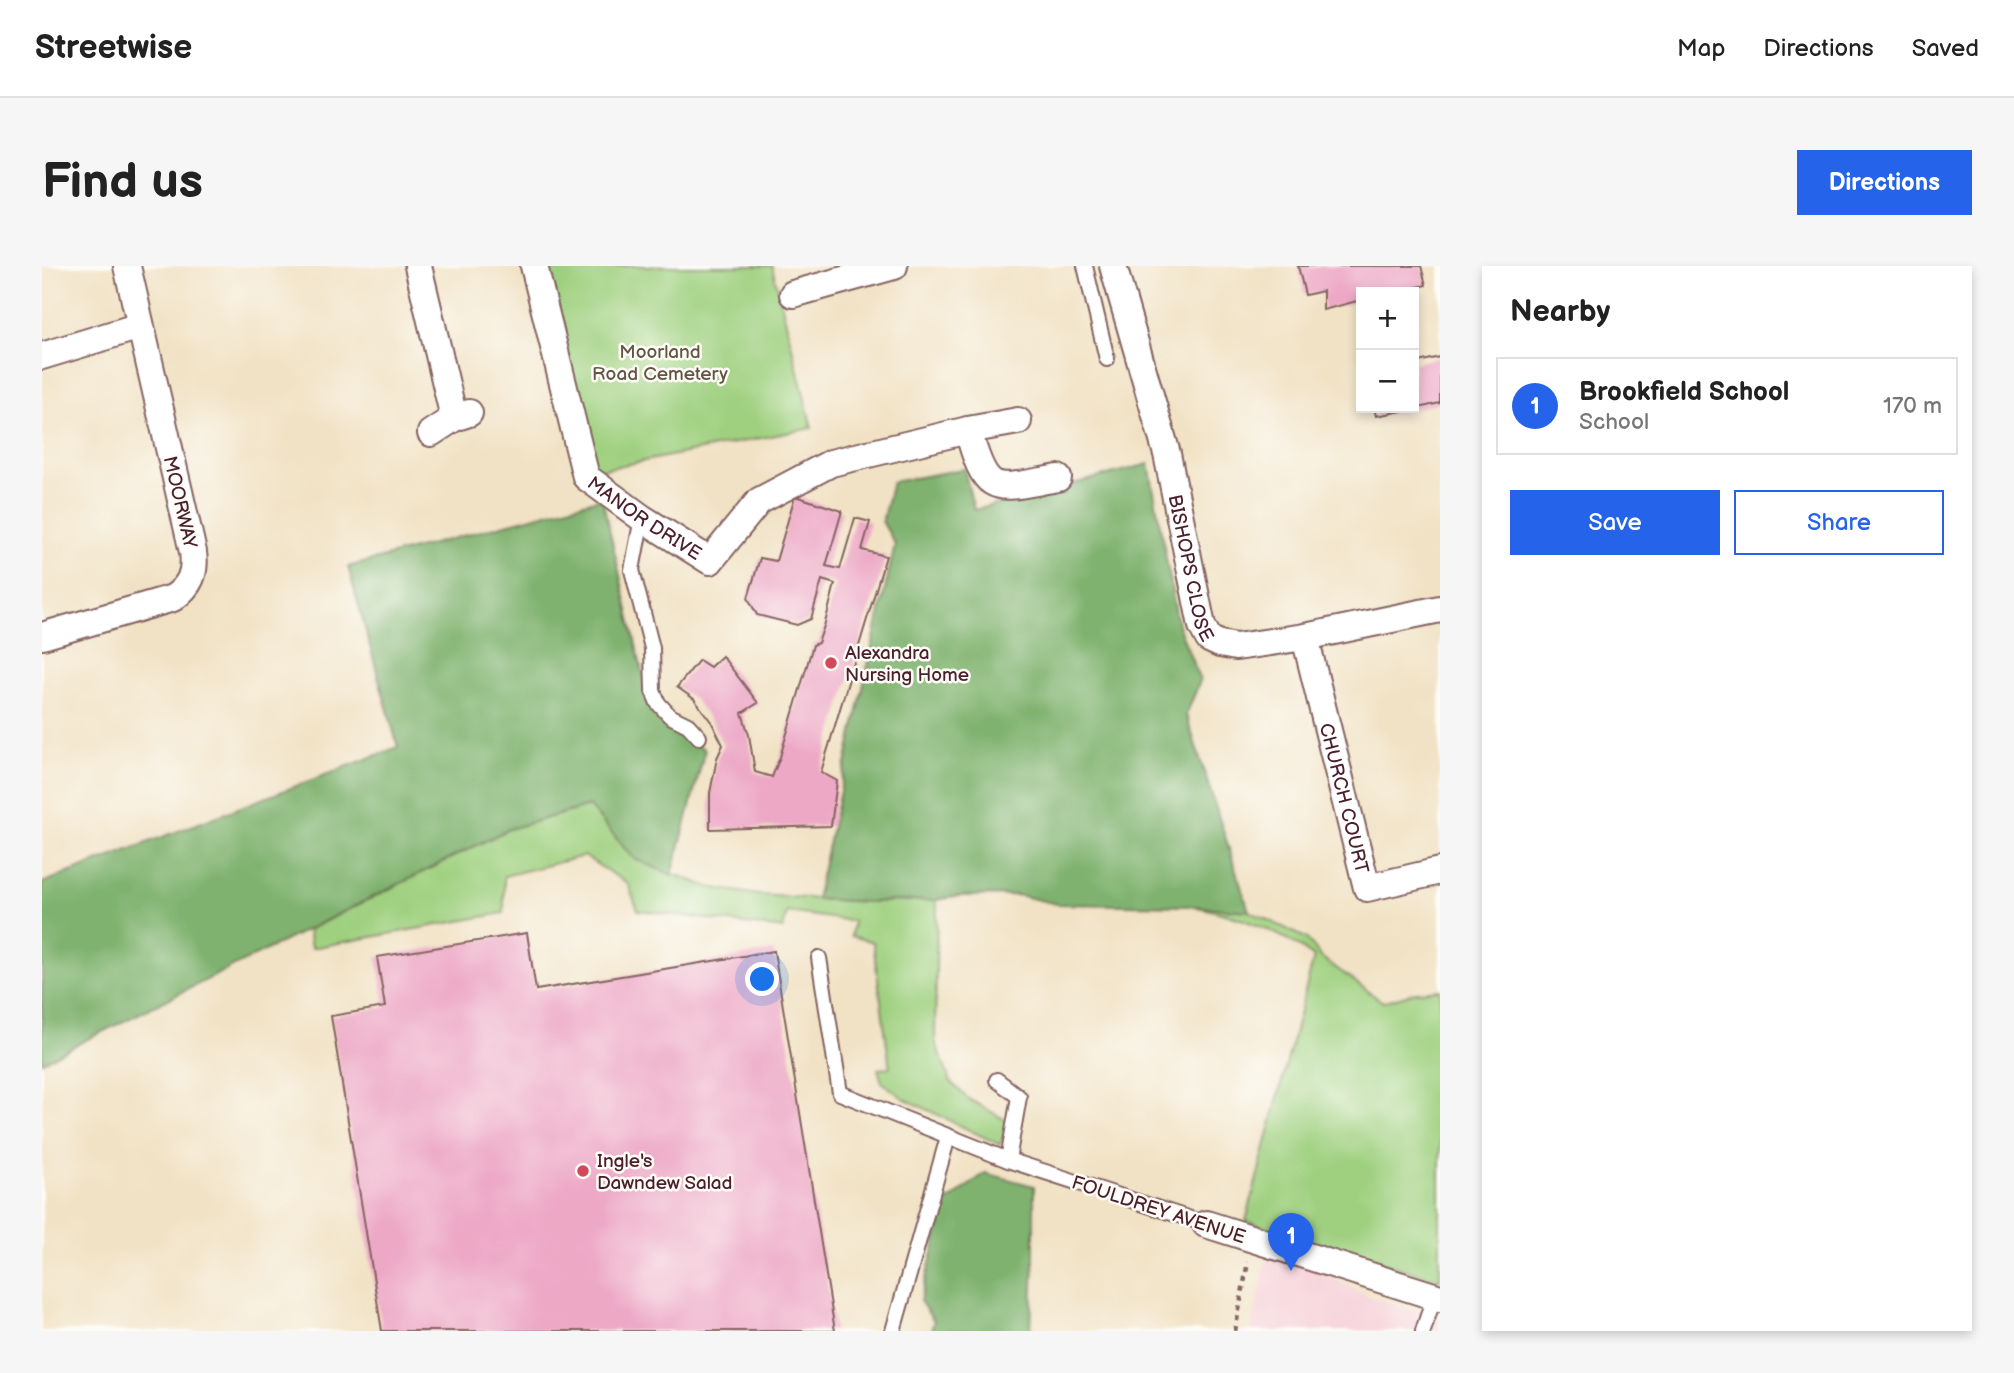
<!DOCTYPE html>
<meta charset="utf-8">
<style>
:root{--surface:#fff;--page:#f6f6f6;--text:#222;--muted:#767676;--line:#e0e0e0;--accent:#2563eb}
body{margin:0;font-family:"Balsamiq Sans",sans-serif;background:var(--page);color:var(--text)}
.controls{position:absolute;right:21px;top:21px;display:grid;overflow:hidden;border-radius:0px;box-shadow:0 4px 10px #0003}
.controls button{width:63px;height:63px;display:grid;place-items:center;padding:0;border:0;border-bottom:2px solid var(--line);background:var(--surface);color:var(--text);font:35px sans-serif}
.you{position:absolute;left:721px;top:714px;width:24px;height:24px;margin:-18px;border:5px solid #fff;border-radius:50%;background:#1a73e8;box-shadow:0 0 0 10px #1a73e833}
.badge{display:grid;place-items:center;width:46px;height:46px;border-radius:50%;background:var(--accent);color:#fff;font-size:23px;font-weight:700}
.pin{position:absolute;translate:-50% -58px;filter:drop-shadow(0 2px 4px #0008)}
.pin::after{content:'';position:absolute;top:37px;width:24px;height:21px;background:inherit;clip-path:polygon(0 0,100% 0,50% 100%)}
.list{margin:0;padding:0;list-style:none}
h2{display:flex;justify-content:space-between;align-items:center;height:91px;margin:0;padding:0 28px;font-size:30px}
h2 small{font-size:23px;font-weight:400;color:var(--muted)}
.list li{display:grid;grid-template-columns:46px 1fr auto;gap:21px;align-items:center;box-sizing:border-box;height:98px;margin:0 14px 14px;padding:0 14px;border:2px solid var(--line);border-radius:0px}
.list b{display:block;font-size:26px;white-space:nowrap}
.list p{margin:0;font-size:23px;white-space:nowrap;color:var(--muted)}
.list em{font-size:23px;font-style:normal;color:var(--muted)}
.actions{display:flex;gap:14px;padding:21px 28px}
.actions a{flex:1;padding:16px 0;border:2px solid var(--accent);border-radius:0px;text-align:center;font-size:24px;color:var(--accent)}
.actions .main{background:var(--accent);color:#fff}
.map{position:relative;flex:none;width:1398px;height:1065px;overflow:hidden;border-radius:0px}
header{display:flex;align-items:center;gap:42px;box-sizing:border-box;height:98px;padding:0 35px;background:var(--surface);border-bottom:2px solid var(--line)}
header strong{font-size:33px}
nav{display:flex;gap:38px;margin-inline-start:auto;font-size:24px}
.intro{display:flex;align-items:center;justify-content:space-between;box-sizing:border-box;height:168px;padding:0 42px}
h1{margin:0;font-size:49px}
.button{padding:18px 32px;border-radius:0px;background:var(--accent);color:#fff;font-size:24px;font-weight:700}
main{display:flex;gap:42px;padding:0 42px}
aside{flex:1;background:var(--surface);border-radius:0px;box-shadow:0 4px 10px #0003}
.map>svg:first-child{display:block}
</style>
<header>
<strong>Streetwise</strong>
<nav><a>Map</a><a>Directions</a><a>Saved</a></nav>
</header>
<div class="intro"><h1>Find us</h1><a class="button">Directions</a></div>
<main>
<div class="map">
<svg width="1398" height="1065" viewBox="0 0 1398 1065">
<rect width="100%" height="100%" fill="#fdfcf7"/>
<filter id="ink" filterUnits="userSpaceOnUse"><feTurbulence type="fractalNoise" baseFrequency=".0143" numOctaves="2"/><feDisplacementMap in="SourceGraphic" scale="14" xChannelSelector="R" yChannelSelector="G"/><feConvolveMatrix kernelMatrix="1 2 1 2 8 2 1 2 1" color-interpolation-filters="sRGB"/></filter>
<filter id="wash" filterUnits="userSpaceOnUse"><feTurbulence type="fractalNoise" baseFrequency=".00686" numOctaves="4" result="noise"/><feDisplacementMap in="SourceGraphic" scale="28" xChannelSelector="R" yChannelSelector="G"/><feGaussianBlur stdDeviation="1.57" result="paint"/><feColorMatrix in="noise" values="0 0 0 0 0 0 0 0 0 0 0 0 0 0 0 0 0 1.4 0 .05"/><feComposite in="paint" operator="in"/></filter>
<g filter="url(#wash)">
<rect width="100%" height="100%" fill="#f1e2c5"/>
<path fill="#f6cfd8" d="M1227,979L1327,1031L1398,1052V1065H1209Z"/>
<path fill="#9fd07f" stroke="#747855" stroke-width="2" d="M498,0H730L770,162L546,206Z
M547,540L592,593L667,621L717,629L824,636L895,634L893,775L908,815L925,832L967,856L958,879L861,832L840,816L836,803L848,801L831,676L809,670L811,655L745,646L741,663L596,644L586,618L542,590L462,610V647L269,682L266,664L466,563Z
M1150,640H1184L1207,645L1264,672L1279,691L1341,736L1374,726L1398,724V1014L1204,955L1272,691C1241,666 1189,647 1150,640Z"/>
<path fill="#7fb26e" stroke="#64684c" stroke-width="2" d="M1107,198L1136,359L1158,415L1144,449L1207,645L1150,640L1015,638L975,629L917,630L895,634L824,636L774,633L853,278L840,255L850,216L922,203L932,244Z
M560,232L606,431L627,458L663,484L630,609L592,593L547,540L467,563L0,796V617L356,481L306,301Z
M943,907L992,920V998L989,1065H889L892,1055L878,1035L904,937Z"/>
<g id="blocks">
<path fill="#eda8c6" d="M1256,0H1379L1384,19L1354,26H1319V34L1281,44V25L1263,29Z
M1398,91V137L1372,143V97Z
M1332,142H1370V143L1334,150Z
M753,230L800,245L784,300L798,303L813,252L828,256L820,284L844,290L779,506L795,515L789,560L668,563V527L675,492L681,479L670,457L652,433L635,421L657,394L668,401L680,390L716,437L700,447L707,469L713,506L730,511L738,491L771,379L776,377L783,357L793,318L780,314L769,353L755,359L715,349L706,332L718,292L734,295Z
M485,667L494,724L732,685L793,1065H340L289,750L343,741L335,691Z"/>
</g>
</g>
<g filter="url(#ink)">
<use href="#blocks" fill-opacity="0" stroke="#846361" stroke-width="2"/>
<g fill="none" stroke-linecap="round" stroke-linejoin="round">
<defs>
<path id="lane" d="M1043,0L1065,93
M600,252L590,304L610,382L611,425L616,437L628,450L646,459L657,471
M777,692L798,827L966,894L1164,958
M955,814L977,831L966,894
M851,1065L906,871
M1381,1065L1392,1031"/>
<g id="street">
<path d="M376,0L412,152"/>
<path id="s1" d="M492,0L544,211L600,252L668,295L717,235L789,197L926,164C945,233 952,223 1016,212"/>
<path id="s2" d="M1071,0L1125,188L1160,360L1167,373L1178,378L1194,381L1263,371L1398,343"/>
<path d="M751,28L852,0"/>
<path d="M0,90L98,60"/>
<path d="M926,164L976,155"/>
<path d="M389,167L412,152L427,147"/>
<path d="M0,370L131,332C148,320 154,307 151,286L85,0"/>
<path id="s3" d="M1263,371L1325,622L1398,605"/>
<path d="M1164,958L1398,1032"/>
</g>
</defs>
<use href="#lane" stroke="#846361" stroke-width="18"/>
<use href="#street" stroke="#846361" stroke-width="30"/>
<path stroke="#846361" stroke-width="4.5" stroke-dasharray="5 5" stroke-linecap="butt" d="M1193,1065L1206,996"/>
<use href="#lane" stroke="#fff" stroke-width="14"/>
<use href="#street" stroke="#fff" stroke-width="26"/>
</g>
</g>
<g fill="#d1495b" stroke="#fdfcf7" stroke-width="2.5">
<circle cx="789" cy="397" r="7"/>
<circle cx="541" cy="905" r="7"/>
</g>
<g text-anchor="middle" stroke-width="5" stroke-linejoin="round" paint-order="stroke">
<g font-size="19" fill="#645444" stroke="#fdfcf7">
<text x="618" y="92">Moorland<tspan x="618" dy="22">Road Cemetery</tspan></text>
</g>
<g font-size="19" fill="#4a1f2b" stroke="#fdfcf7">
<text transform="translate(139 236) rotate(77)" y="7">MOORWAY</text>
<text dy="7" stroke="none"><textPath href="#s1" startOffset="289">MANOR DRIVE</textPath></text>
<text dy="7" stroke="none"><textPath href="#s2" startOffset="312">BISHOPS CLOSE</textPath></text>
<text dy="7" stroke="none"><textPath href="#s3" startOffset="166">CHURCH COURT</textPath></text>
<text transform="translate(1117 943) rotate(18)" y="7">FOULDREY AVENUE</text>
</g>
<g font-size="19" fill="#4a1f2b" stroke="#fdfcf7" text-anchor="start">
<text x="803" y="393">Alexandra<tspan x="803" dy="22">Nursing Home</tspan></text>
<text x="555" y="901">Ingle's<tspan x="555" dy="22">Dawndew Salad</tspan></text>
</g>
</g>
</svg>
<div class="controls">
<button>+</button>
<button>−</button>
</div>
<div class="you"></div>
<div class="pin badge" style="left:1249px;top:1005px">1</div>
</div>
<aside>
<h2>Nearby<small></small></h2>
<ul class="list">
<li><span class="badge">1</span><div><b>Brookfield School</b><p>School</p></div><em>170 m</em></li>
</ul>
<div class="actions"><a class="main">Save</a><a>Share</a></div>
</aside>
</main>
